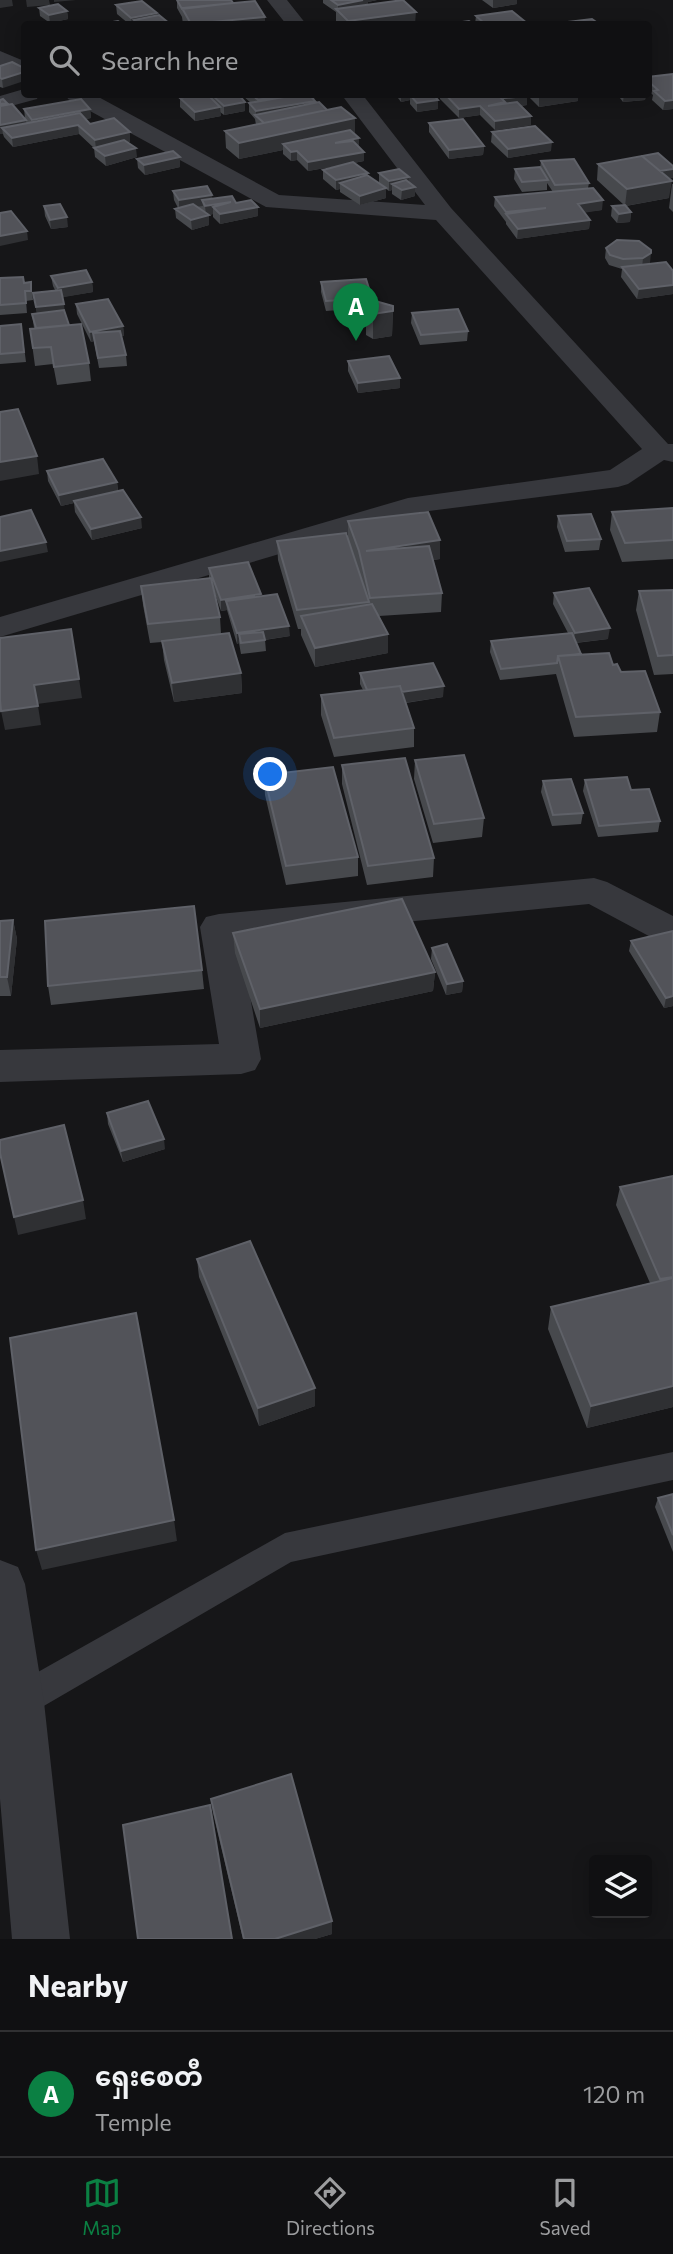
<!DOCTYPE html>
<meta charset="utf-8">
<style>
:root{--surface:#101012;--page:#19191b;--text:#f1f3f6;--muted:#9c9d9f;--line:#303032;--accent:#0b8043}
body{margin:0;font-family:Commissioner,"Noto Sans Myanmar",sans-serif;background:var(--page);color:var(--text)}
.controls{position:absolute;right:21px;bottom:21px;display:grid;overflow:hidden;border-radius:7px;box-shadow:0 4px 18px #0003}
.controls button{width:63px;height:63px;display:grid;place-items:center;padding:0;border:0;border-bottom:2px solid var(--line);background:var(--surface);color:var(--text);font:35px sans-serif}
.you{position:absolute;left:271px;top:775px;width:24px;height:24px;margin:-18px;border:5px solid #fff;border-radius:50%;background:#1a73e8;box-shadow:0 0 0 10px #1a73e833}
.badge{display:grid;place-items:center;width:46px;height:46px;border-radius:50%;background:var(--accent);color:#fff;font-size:23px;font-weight:700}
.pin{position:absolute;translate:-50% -58px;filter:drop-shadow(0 2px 4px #0008)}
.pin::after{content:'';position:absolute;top:37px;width:24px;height:21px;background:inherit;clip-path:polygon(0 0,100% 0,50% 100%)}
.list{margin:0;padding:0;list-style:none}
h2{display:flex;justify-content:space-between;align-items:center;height:91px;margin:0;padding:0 28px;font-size:30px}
h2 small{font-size:23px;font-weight:400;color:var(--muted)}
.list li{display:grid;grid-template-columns:46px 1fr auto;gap:21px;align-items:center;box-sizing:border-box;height:126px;padding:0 28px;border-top:2px solid var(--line)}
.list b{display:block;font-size:26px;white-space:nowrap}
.list p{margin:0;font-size:23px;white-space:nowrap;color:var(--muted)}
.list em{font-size:23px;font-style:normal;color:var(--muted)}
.icon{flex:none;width:38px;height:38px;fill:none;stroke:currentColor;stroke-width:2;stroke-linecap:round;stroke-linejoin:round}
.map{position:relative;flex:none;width:673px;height:1939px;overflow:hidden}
.search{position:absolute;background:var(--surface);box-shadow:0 4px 18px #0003;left:21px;right:21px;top:21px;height:77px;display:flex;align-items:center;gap:18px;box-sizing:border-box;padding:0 24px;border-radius:7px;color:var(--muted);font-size:26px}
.sheet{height:217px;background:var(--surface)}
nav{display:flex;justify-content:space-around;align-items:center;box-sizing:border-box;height:98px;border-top:2px solid var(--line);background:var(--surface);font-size:19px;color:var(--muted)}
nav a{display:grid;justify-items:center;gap:4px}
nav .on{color:var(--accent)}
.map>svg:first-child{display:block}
</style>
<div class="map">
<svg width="673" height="1939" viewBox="0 0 673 1939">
<rect width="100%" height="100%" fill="#161618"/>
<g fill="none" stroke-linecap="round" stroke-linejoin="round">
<path fill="#37383d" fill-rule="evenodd" d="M673,1452V1480L291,1562L30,1714L18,1719L6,1714L1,1702L6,1690L285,1533Z"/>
<path fill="#37383d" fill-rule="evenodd" d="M267,0H287L306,24H286Z
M0,51L24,61V75L0,65Z
M24,89V94H39L37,99L0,109V96Z
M66,94H93L279,195L425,205L341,94H362L451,208L668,444H673V462L664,460L628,484L618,487L421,512L0,637V617L408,498L610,470L642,449L436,220L266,207L68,99Z
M594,878L607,882L673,916V946L660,942L589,904L240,938L261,1059L255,1070L241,1074L0,1082V1050L219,1044L200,927L206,917L219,914Z
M0,1560L18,1567L25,1584L44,1702L70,1939H12L0,1799Z"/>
</g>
<path fill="#47494d" d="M177,0L231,1L233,3L265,24H183L182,17L177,8Z
M323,0H377L368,2L367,5L415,24H336V12L323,3Z
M482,0H517V4L493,8Z
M116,5L157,13V15L170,24H129L117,14Z
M39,8L67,11L68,19L50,23L40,16Z
M476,16L528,24H475Z
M12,62L3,88L0,87V66Z
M673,74V109L663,110L652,100L653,95L648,91V77Z
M243,94H315V98L312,99L315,103L355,134L364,161L354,163L368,176L383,186L379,183V173L409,182L415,196L401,200L392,194V190L389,191L386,189V198L360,205L340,192V189L336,190L323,179V170L342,165L308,171L297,160L291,161L283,154V150L239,159L226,148L225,131L256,125L255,119L249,112V103H251L243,96Z
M395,94H526L527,105L521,106L531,116V125L495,130L480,115L459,118L440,99V96H435L438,109L417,112L410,104V100L401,102Z
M578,94V101L539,107L527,95Z
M617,94H646L645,100L623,102Z
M212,95L245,102V111L224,115L220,112L221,116L195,121L180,107V98L212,100Z
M7,105L25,118L24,109H90L91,118L86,119L90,124L130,132V142H128L137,157L106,166L95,157L94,148L79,134L13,147L4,137L3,134H0Z
M429,123L484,146L483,155L449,159L429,132Z
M492,132L551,151L508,158L491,142Z
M137,159L180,167L145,175L138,168Z
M541,161L589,183L588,188L602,210L584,212L590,220L589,229L517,239L506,224V222L494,206L495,197L553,192L547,183V190L522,192L514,179L515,169H540Z
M598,164L669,179V198L626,206L631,212L630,222L617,223L611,216L612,206L624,205L597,180Z
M672,184H673V212L669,208Z
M173,191L212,195V198L236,203L258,216L220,224L213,217V214L209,215V225L192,230L176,218L175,209L178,208L174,200Z
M44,206L68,227L51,229L45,216Z
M617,240L650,263L649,264L673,271V294L637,299L621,277L622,269L609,265L605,258L606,248Z
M51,276L92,282L93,292L62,297L65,314L69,325L89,363L91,381L57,385L53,364L35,366L30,329L34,328L32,314L37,313L33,293L55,290L53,286Z
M0,278L24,283L31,282L33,300L26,301L27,313L0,315Z
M321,282L372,298V303L393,306L392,336L373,339L366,335V308L326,311L321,292Z
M76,304L123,326L124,336H121L126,355L127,366L99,368L94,341L91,342L77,314Z
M412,313L468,331L467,341L420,345L411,323Z
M21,324L26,362L0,364V326Z
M348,361L400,378V388L358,393L348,371Z
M47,471L117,482L118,491L142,528L92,540L75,512L74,503L61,506L48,481Z
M673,508V559L622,562L610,530L612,512Z
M558,516L601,539L599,550L565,552L557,527Z
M348,521L440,559L433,560L442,593L441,612L379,616L388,634V653L315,667L301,635V629H298L278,560L277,541L348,538Z
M209,568L261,594V596L290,636L265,640L266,651L241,654L239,643L237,644L227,610L221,611L215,594L220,617L221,634L241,673L242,693L174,702L164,660L162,642L150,643L143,605L141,586L209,578Z
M673,590V674L654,675L636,610L639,591Z
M554,593L608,639L576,643L581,654L613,665L660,712L657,732L574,737L556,674L500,680L490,652L491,641L568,633L553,604Z
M360,673L443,697L406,703L414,728V747L334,757L321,715V695L363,690L360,684Z
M415,760L484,818L482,837L433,843L414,779Z
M342,765L434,858L433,877L367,885L342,784Z
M264,775L358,857V876L286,885L265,795Z
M585,780L631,790L660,821L658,832L598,837L583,791Z
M543,781L583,813L581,824L552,826L541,792Z
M13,920L17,939L11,996H0V921Z
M673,931V1006L664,1008L629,951L631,941Z
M233,933L435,972L433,991L260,1028L235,953Z
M432,948L463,981L462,992L446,995L431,959Z
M202,970L204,989L51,1005L48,986Z
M107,1113L165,1149L123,1162L108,1124Z
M673,1176V1407L587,1428L548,1329L551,1307L650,1283L616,1205L620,1187Z
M197,1259L315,1388V1406L259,1426L199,1277Z
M673,1494V1552L655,1507L658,1498Z
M211,1799L332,1921V1934L315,1939H243L213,1813Z"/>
<path fill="#2f3033" d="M0,0H12L13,6L0,8Z
M26,0H49L50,5L27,7Z
M54,0H76L54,2Z
M363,0H377L368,2L367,8L338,11V5Z
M493,0H517V4L493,8Z
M67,11L68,19L50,23L49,15Z
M416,12L415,24H348V21Z
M157,13L158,21L134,20V24H132L131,18Z
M265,17V24H191Z
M24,72V81L3,88L2,79Z
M287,94H315V98L258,109V100Z
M401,94H416L410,95V100L401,102Z
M560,94H578V101L539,107V97Z
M624,94H646L645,100L623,102Z
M527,96V105L505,108L488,106L504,102V98Z
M438,100V109L417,112V103Z
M673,100V109L663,110L665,101Z
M315,101V110L256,116V111Z
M245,102V111L224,115V106Z
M480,106V115L459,118V109Z
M220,107L221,116L195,121V112Z
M90,109L91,118L34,129L32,120Z
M531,116V125L495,130V121Z
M355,118V134L283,144V150L239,159V143Z
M26,120L27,129L2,128L3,134H0V125Z
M78,125L79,134L13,147L12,138Z
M130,132V142L96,149L95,140Z
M359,138V147L335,143Z
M552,142L551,151L508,158V149Z
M484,146L483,155L449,159V150Z
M136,148L137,157L106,166L105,156Z
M297,151V160L291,161V152Z
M364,152V161L308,171V162Z
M180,157V167L145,175L144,165Z
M673,169V178L655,181L657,172Z
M368,173L367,182L340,183V189L336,190V180Z
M409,177V186L392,184V190L389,191V181Z
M672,181L669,198L625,206L627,189Z
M415,187V196L401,200L402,190Z
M386,188V198L360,205V196Z
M212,195L213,204L202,200L203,206L179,209V200Z
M603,200L602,210L577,214L578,204Z
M231,202L258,207V216L220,224V214L213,207V214L209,215V225L192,230L191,220L206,215L205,206Z
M631,212L630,222L617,223L619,214Z
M67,217L68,227L51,229L50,220Z
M590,220L589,229L517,239L518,229Z
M27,231L28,240L0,246V236Z
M651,253L650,263L642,268L643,258Z
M92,282L93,292L59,298L58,288Z
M673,285V294L637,299L639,289Z
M64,304L65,314L37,317L36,307Z
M393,306L392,336L373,339V314Z
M123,326L124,336L94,341L93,333L94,341L91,342L90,332Z
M400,378V388L358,393V383Z
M37,456L39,474L0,481V462Z
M117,482L118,493L61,506L59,495Z
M141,517L142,528L92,540L91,529Z
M440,540V559L366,569V551Z
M46,542L48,552L0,562V551Z
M261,594V604L226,601L227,610L221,611V600Z
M289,626L290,636L241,643L239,634V643L237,644V633Z
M610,628L608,639L573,643L575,633Z
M388,634V653L315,667V648Z
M241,673L242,693L174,702L172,683Z
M79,679L82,698L37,704L34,685Z
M444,686L443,697L370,708V697Z
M38,706L41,725L5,730L1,711Z
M13,920L17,939L11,996L7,977Z
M435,972L433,991L260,1028V1009Z
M463,981L462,992L446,995L447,984Z
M673,996V1006L664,1008L666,998Z
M164,1139L165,1149L123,1162L121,1151Z
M83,1200L86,1219L18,1235L14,1217Z
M673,1386V1407L587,1428L591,1406Z
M315,1388V1406L259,1426L258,1408Z
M174,1520L177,1541L42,1570L36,1550Z
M332,1921V1934L315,1939H275Z"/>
<path fill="#525359" stroke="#5f6168" stroke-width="2" d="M177,0H231L233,3L182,9Z
M331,0H363L338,5Z
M403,0L416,12L348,21L336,9Z
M142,1L157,13L131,18L116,5Z
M255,1L265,17L191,24L182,8Z
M58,4L67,11L49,15L39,8Z
M512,11L528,24H485L476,16Z
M159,15L170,24H140L134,20Z
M592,19L599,24H551Z
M118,21L123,24H101Z
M469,21L474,24H448Z
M12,62L24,68V72L2,79L0,78V66Z
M673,74V100L665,101L654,91L658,90L648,81V77Z
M198,94H207L220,107L195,112L180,98Z
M238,94L245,102L224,106L212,95Z
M251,94H287L258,100Z
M301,94H309L315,101L256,111L249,103Z
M415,94H433L438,100L417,103L410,95Z
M445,94H497L505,102L488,106L517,102L531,116L495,121L480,106L459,109Z
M501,94H526L527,96L504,98Z
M536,94H560L539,97Z
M3,99L7,103L0,104V100Z
M81,99L90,109L32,120L24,109Z
M319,102L327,110L264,123L255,115Z
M12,104L26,120L0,125V106Z
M341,107L355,118L239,143L225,131Z
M80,113L90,124L114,118L130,132L95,140L78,125L12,138L2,128Z
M463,119L484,146L449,150L429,123Z
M535,126L552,142L508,149L492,132Z
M350,130L359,138L335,143L353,141L364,152L308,162L297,151L291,152L283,144Z
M124,140L136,148L105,156L94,148Z
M173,151L180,157L144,165L137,159Z
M658,153L673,166V169L660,171L642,156Z
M642,156L672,181L627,189L598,164Z
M574,159L589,183L555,185L541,161Z
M353,162L368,173L336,180L323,170Z
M540,167L548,180L522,182L515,169Z
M399,169L409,177L389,181L379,173Z
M367,175L386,188L360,196L340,183Z
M406,180L415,187L402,190L392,184Z
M207,186L212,195L179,200L173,191Z
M593,188L603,200L578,204L590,220L518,229L506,214L546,208L506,212L495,197Z
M232,196L236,203L251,200L258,207L220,214L213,207L231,202L205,206L202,200Z
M60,204L67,217L50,220L44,206Z
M193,204L209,215L191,220L175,209Z
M625,205L631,212L619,214L612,206Z
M11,211L27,231L0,236V213Z
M617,240L639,241L651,250V253L643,258L623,259L610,255L606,248Z
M666,262L673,271V285L639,289L622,267Z
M86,270L92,282L58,288L51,276Z
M23,277L24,283L31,282V291H25L26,303L0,305V278Z
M366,279L372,298L326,301L321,282Z
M61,290L64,304L36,307L33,293Z
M108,299L123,326L90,332L76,304Z
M375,301L393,306V311L373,314L366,310V305Z
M458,309L468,331L421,335L412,313Z
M64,310L69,325L36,328L32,314Z
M21,324L24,352L0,354V326Z
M81,324L89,363L54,367L51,347L33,348L30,329Z
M120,331L126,355L98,358L93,333Z
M389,356L400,378L358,383L348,361Z
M18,409L37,456L0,462V412Z
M103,459L117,482L59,495L47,471Z
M123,490L141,517L91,529L74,501Z
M673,508V540L625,543L612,512Z
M31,510L46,542L0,551V517Z
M428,512L440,540L366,551L429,546L442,593L370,598L359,551L348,521Z
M591,514L601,539L567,541L558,516Z
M346,533L369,602L297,610L277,541Z
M248,562L261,594L221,600L209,568Z
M211,578L220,617L148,624L141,586Z
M589,588L610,628L575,633L554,593Z
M673,590V655L658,656L639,591Z
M277,594L289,626L237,633L226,601Z
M372,604L388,634L315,648L301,616Z
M71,629L79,679L34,685L38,706L1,711L0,700V638Z
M263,632L265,640L241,643L239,634Z
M229,633L241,673L172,683L162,641Z
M572,633L581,654L558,656L557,663L501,669L491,641Z
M609,653L613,665L617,664L621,672L645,671L660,712L576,717L558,656Z
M433,663L444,686L402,692L400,686L367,690L360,673Z
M400,686L414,728L334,738L321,695Z
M464,755L484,818L434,824L415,760Z
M405,758L434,858L368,866L342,765Z
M333,767L358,857L286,866L264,775Z
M627,777L631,790L649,789L660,821L599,826L585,780Z
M571,779L583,813L553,815L543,781Z
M402,899L435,972L260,1009L233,933Z
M194,906L202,970L48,986L45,921Z
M13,920L7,977H0V921Z
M673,931V996L666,998L631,941Z
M447,944L463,981L447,984L432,948Z
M148,1101L164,1139L121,1151L107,1113Z
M64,1125L83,1200L14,1217L0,1153V1140Z
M673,1176V1277L660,1279L620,1187Z
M250,1241L315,1388L258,1408L197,1259Z
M673,1278V1386L591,1406L551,1307Z
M136,1313L174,1520L36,1550L10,1338Z
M673,1494V1535L658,1498Z
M291,1774L332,1921L275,1939H244L211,1799Z
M210,1805L232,1939H138L123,1825Z"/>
</svg>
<div class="controls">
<button><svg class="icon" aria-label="layers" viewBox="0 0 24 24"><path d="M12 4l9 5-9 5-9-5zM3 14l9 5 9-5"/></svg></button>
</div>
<div class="you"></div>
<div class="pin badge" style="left:356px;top:341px">A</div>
<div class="search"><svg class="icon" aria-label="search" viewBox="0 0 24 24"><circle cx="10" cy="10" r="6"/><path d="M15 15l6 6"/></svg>Search here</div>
</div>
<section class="sheet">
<h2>Nearby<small></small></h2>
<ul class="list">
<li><span class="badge">A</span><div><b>ရှေးစေတီ</b><p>Temple</p></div><em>120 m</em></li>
</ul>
</section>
<nav>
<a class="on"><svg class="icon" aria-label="map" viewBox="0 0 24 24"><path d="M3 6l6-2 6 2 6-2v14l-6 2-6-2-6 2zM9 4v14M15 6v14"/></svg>Map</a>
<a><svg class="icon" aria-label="directions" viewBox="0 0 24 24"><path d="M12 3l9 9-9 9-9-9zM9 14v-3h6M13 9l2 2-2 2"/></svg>Directions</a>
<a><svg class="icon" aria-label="saved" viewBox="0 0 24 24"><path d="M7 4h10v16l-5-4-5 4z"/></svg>Saved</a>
</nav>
